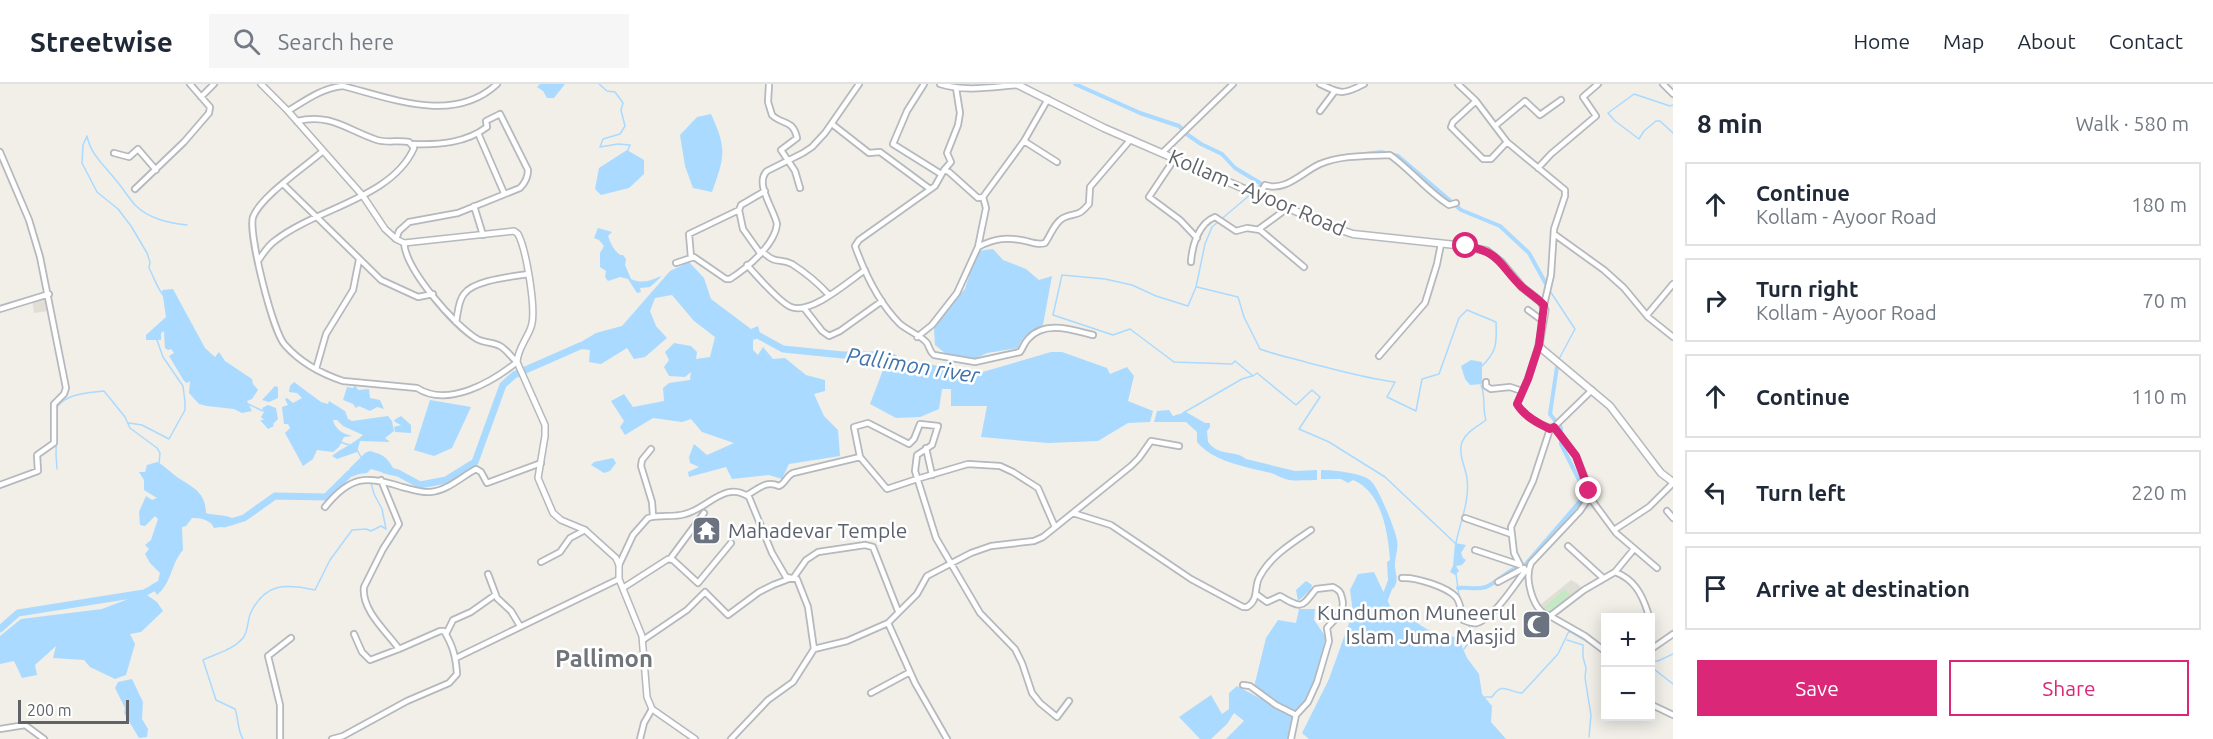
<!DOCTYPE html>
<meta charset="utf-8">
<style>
:root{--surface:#fff;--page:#f6f6f7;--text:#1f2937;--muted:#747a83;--line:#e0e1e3;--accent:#db2777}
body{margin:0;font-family:Ubuntu,sans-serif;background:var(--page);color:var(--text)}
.controls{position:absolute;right:18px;bottom:18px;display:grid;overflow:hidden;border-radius:0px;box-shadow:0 3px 15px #0003}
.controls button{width:54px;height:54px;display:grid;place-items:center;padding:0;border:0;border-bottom:2px solid var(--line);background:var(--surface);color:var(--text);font:30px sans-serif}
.scale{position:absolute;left:18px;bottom:15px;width:111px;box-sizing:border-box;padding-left:6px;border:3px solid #5f6368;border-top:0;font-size:16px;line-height:21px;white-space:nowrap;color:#5f6368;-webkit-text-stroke:4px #fff;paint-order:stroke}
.stop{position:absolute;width:18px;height:18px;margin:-14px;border:4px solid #db2777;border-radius:50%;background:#fff}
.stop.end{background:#db2777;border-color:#fff;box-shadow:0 2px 6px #0008}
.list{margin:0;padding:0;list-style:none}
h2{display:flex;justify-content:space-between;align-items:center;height:78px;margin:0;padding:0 24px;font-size:26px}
h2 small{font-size:20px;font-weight:400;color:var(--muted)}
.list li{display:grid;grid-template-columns:39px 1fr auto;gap:18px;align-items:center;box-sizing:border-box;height:84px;margin:0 12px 12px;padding:0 12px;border:2px solid var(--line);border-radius:0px}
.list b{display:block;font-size:22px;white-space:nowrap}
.list p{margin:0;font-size:20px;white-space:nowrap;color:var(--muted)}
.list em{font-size:20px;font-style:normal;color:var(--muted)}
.actions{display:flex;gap:12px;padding:18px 24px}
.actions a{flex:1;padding:14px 0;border:2px solid var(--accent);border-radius:0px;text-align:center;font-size:21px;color:var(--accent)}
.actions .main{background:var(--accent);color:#fff}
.icon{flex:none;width:33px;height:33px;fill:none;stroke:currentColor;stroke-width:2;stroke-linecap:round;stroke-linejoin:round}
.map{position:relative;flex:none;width:1673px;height:655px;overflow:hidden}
header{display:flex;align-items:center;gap:36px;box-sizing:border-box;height:84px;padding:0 30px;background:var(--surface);border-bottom:2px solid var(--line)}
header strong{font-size:28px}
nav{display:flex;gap:33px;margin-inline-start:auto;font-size:21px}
.search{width:420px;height:54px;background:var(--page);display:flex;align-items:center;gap:15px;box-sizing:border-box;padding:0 21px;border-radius:0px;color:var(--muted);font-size:22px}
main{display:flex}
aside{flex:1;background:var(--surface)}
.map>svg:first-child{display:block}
</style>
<header>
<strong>Streetwise</strong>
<div class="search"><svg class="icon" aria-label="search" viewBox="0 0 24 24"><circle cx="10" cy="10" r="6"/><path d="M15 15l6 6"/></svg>Search here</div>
<nav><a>Home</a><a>Map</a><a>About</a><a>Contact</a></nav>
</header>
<main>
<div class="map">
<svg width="1673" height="655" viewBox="0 0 1673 655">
<rect width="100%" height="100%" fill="#f1efe8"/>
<path fill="#e1ded6" d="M45,213L48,227L34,229L32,216Z
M1571,496L1578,500L1583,506L1549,531L1546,529L1540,521Z"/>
<path fill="#c5e8c5" d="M1565,505L1572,513L1550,529L1544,523Z"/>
<path fill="#aadaff" d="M540,0H565L554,14H547L543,7L537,3Z
M711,30C727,65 725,72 712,108L693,104L685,82L680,51L697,33Z
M627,66L644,76V90L629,104L601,111L595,105L599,84Z
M598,144L612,148L608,152C611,160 613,165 620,171H623L626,175L625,181L631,195C642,200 650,197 661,192L660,194L650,203L640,204L641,208L637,209L628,195L620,193L608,197L605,193L606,187L600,183V169L604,162L599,156L594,154Z
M993,165L1003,176L1026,185L1039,196L1052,192L1043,241C1032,246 1022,252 1018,264L987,269L975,275L946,270L935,261L934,245L951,220L965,205L977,167Z
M689,178L704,194L711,215L751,245L758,242L761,253L753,256V266L758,271L763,263L773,275L785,274L806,291L825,296V307L814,310L824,332L838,346L840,372L789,380L782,395L769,391L732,395L726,383L689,393L688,388L699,383L690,379L689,373L694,360L707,371L734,359L702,348L691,335L682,338L653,334L625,351L620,343L624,337L611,317L624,310L633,323L664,317L663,304L669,299L690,296L691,288L685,293L669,292L664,283L669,276L665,268L674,259L691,262L697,268L696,275L710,273L715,253L694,237L672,211L655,214L650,227L656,242L667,254L645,273L634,275L627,264L601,280L589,278L590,266L571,264L596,249L622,242L670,187Z
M173,205L205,264L215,273L219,268L225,277L252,295L253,300L258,306L252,315L247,317L252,327L242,329L234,325L207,322L199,320L189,309L190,297L187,299L184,297L169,272L174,269L171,265L168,266L165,264L164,247L161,249V256H146V251L166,233L162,206Z
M1051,268H1062L1107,284L1110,290L1127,283L1134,292L1128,317L1153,327L1150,338L1128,339L1098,357L1048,359L981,353L987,322H951V305H942L939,325L920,333L896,334L870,320L888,273L979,289Z
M1471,276L1482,278V300L1470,301L1465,295L1461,282Z
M294,298L321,318L328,320L329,317L345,327L348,335L352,337L388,332L392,337L394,347L385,354L390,358L360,357L357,368L337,375L332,372C342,364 353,360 363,351L343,342L337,336H333C335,345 343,350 352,352L344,353L339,363L333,368L317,366L313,375L303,382L285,349L290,344L288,340H284L282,323L288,321L285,315L287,314L293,319L302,314L297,309L289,308L290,302Z
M355,301L358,306L369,305L370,314L380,316L384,325L377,323L370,327L359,322L356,324L353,320L343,316L347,303L353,304Z
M275,302L278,303V314L269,318L262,316Z
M430,316L471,323L452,364L434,372L414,366Z
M268,321L276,324L278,335L273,340L274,342L268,345L260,336H264L261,333L264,328L262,324Z
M1169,326L1173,332L1186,328L1205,339H1210V343L1207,347L1208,358C1221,374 1234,365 1246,375L1295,387L1317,386V396C1312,396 1291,397 1289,396C1283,395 1277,391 1271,389C1247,383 1213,378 1197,358V348L1186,338H1154L1157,327Z
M401,332L411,341V349L395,348L394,343L401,341L395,338L394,336Z
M370,367C382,370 387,373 393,384L391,391L371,385L367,389L350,391L349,385L365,369Z
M613,374L616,379L610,387L604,389L591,381L594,378Z
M157,378C165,382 170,388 177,393C192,403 206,408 206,429C216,432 223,430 232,434L234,441L214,444C210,435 200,434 192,434L186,442L182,443L183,466C170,481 173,497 157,511L151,501L158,497L160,489L150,479L145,470L149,465L145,461L151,456L158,435L155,432L145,442L140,441L139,428L146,412L152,416L157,414L144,406V396L139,388H145L147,381Z
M1321,386C1333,386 1361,389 1370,396C1378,402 1395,445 1397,456C1399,465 1394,475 1395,483C1396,493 1399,497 1393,505L1388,496L1387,478L1390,476C1388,448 1382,408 1353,396L1348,399L1341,395H1321Z
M1455,459L1466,461L1461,469L1463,474L1466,476L1462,481L1456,482L1459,487L1455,491L1450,488L1453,482Z
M1374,488L1390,522C1418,534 1423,552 1458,553L1467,574L1479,590L1482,610L1492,622L1491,638L1506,655H1309L1302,649L1329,595L1353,528L1350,506L1358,490Z
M1306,497L1312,501L1311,506L1298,517L1296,506Z
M144,509L157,518L163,527L141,548L130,550L135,560L126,591L115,595L90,583L84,576L53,574L56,562L35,581L37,591L22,594L14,577L0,580V552L21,535L102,525Z
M1299,525H1315L1314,536L1326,553C1319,578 1315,611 1295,629L1254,603L1266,554L1278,536L1296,539Z
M132,595L143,618L142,635L148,645L147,653L139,654L124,629L125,624L115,604L118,598Z
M1237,602L1293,632L1288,655H1226L1244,637L1234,629L1227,640L1211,655H1200L1179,633L1211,611L1222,630L1229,625V609Z"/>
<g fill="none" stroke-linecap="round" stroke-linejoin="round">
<path stroke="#aadaff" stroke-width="1.5" d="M599,0L607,7L615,8L623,19L621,26L625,42L620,50L603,55L600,63L618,60L630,61L628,66
M1673,21L1670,22L1634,10L1608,29L1615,37L1639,55L1644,47L1656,37H1660L1673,49
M1256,105L1261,100
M1251,110L1212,143L1205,160L1196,203L1188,222L1156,212L1132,201L1105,195L1062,191L1053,231L1113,251L1130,245L1174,278L1232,280L1235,277L1253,292L1257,289L1296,321L1312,306L1320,313L1299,345L1329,358L1385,393L1455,459
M1197,203L1238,213L1244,233L1260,265C1276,271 1292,274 1309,279C1338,286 1365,294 1395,298L1387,313L1416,327L1422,295L1439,290L1459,234L1467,226L1496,238C1497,260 1497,268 1480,284
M1550,207L1575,245L1559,275
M163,211C156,202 154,193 149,184L150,178L147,169L131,142L118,125L97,108L82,79L83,61L87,52C91,71 103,80 115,95C122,103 128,113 135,121C149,135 169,139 187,141
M248,320L263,327
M1183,329L1242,295L1252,292
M129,339L142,341L169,355L185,326V318L183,302L163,273L157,256
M340,358L349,361
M356,364L361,373
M57,385L56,371L57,323C67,309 88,309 104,307L125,333L130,344L157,364L160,369L159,380
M1456,459C1460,438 1470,417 1467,394C1465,382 1458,370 1462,358C1466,348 1478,342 1486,336C1482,324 1486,313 1481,301
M1456,490L1459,512
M1463,525L1467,535
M1567,556L1583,561V573L1586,584L1585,594L1591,631L1589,653
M1605,563H1606
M1464,565L1467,561L1476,558L1468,539
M1650,577H1658L1673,570
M1650,582L1673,600
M1485,613H1492C1503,597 1507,608 1522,609L1558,570L1569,547L1593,561
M243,655C237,645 239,636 235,625L216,616L203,576C217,569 233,566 243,554C249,546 247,536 251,528C266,498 287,500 315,506L330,476L352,446L366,445L371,447L381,442L386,445L382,425L374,410L371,399"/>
<path stroke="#aadaff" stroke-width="4" d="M1075,0L1140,29L1179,42L1188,51L1201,60L1222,70L1235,84L1265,102
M1366,70L1381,68L1398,72L1461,126L1500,142L1529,169L1546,200
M1458,504C1469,503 1476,506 1486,503C1500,497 1510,483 1525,481L1582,415L1580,398L1561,360V344L1550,330L1557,283"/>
<path stroke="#aadaff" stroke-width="7" d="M754,249L783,265L843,271H877L894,274
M385,386L398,389L420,401L446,396L475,378L503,301L514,291L580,262
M224,440L244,434L275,412L326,413L349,390L357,387
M1383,519L1393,493
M0,545L18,529L144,509L159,501"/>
<defs>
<path id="minor" d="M769,0L768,18L772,31C782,41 793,35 797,54L781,66L795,87L800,104
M924,0L907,27L893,60L941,90
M940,0C965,8 992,3 1018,1
M1320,0C1341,10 1343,11 1364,0
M1458,0L1476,17L1507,58L1565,106V112L1554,145L1551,191L1544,221
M1663,0L1673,10
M201,13L214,0
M1048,15L1024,57L983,113L978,114L949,88L944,86L935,102L859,156L855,162C865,190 879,219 900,240C907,246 923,253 927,259C930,264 929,267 934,271L975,278L1020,268C1023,264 1024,259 1028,255C1045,236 1072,246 1093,251
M1476,17L1453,38L1451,43L1483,75H1491L1507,58
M288,27C306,16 322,4 343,2C393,15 454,40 497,0
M1320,27L1335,7
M832,40L869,69L880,68L930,105
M1495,42L1525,17L1540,31L1561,16
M478,49L504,109
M1024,57L1057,78
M323,67C305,83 261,112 253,133C248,149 273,249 285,261C300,278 322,290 343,297L417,304C448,324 492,298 517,278C511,273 506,265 500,262C493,258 484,259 477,255C454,241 406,186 404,159
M0,68L29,136L40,173L66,304L64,310L54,320V359L37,371L38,387L0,401
M114,69L129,73L138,65L156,86
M1162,69L1233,0
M1175,74L1149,113L1180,136L1197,154
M1538,84L1551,70L1596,32L1583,13L1598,0
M944,86L951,78L947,69L958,41L960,29L956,4
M283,100L381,196L418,213L433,210
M135,105L184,58L209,29L210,23L190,0
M1260,110L1265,101C1286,108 1302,88 1320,80C1341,71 1368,72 1390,71C1411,86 1427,107 1449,121L1456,119
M474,122L483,151
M1259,145L1289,123
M1554,150L1604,186L1624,204L1648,233L1673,253
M396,155L399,147L409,138L458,129L520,104C525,99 528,94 528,86L500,30L486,37L487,43C466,59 439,61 413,60
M978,163L986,124L983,113
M762,167C777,182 779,173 792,180C806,189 818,199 829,211
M760,169L743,145L739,126L741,121L765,107
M691,173L689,150L739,126
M258,177C263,170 268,161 276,156C317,124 392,114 414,64L409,58C399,56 387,59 377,56C347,46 331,29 297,37
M1191,178C1192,161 1199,139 1215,133L1236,147L1247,144L1260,146L1304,183
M676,179L694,173L726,195H730C747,184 775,161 777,140C774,125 754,99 767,87L803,69L812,63L825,49L859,0
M747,181C756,191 780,219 791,223C811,231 849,197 865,186
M804,224L822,247L829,252L840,247L882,217
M0,225L49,210
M1528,226L1543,237
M1647,231L1673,200
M456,238C458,229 458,217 464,210C474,196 511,193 528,190
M917,253L932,241L957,209L978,163C995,154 1007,153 1026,157C1033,159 1039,161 1045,159C1051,151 1054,139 1063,134C1077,127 1076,135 1089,120L1090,103L1131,55
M1539,261L1528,295L1517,320C1524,331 1539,342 1552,344
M1379,272L1425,219L1437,180L1441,160
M316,285L326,250L353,206L359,176
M1486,298V302L1491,305L1510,303L1522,307
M1554,343L1576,372L1587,399L1588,415L1580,427L1531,479C1524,495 1533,528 1550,532L1584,506L1615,488C1634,495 1642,510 1648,529
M1554,343L1592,306
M926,364L932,391
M651,365L642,376L641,382L652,418L653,432
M381,396L399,440L383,465L364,503C361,526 387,548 399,565
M747,411C759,405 765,396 779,402C786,399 786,392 793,389L860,373
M1588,411L1616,449L1657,484
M325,423C350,392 366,391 402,403C411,405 421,409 430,408C447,407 461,393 476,385L481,388L487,399L541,379
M1667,427L1673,434
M1073,429L1111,441L1191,495L1243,523H1247C1259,516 1254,504 1259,494C1269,473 1292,459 1311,446
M1465,434L1511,450
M1055,443L1038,404L1013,388L1000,382L968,380L917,395L887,405L860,373L854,343L868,339L909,360L914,355L920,340L938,342L932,361L917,371L915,387L936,454L980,529L1015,565L1022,579L1032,609L1040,619L1057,633L1069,617
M1614,446L1649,423L1673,399
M1568,462L1603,494
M1475,466L1520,481
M670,475L704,429
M541,478L560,468L570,454L585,446
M619,481L633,451L648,434C660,430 673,434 685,430C707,425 725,396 749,413L772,469L786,493L797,495L808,523L814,565L793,598L768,616L731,655
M1520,481L1514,469L1511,443L1533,397L1550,345
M1615,488L1634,465
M488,490L497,514L511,527L520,542
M1402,494C1416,493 1447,503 1456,513C1461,519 1461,529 1463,536C1468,538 1472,540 1477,539C1494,534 1515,500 1526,486
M1498,498L1524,484
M623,504L668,475L673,476L698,499L731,459
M1256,510L1267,518L1280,512C1302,525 1301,524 1316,505L1333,503C1339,506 1341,508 1342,514C1346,529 1335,534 1327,544L1329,557L1317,598L1308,618L1296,631L1291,655
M1550,532L1585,552L1606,568
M888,539L915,599L947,655
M446,550L453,536L471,528L495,511
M643,556L687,526L705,508L728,531L759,508L773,501L794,493L806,476L818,468L865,461L873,463L898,527
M814,565L847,557L888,539L917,510L927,492L971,469L991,462L1034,457L1043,453L1131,382L1139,374L1151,357L1179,362
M1650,566L1673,550
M456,574L619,495
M1650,586V590
M1243,601L1250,602L1276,621L1296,631
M871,609L910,588
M1650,620L1673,631
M0,645L25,641L44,655
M280,655V621L268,572L291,554
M332,655L343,652L407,617L449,599L457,590C456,573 453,562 444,547H440L399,565L370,576L362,568L354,550
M640,655L644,639L652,625"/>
<path id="tertiary" d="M261,0L288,27L363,112L385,145L396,155L404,159L514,147L518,150C526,165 537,227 531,243C527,255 518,264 517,278L545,341V352L538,394L553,429L561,436L585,446L616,474L619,481V495L642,552L647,613L652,625L695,655"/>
<path id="secondary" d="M1016,0L1104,44L1332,143L1353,150L1465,162L1487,167L1501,178L1522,203L1541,218L1545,226L1539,261L1542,265L1610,322L1661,389L1673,398"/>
</defs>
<use href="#minor" stroke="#b5b8bc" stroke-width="8"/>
<use href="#tertiary" stroke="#b5b8bc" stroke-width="8"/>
<use href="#secondary" stroke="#b6babf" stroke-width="9"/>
<use href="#minor" stroke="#fff" stroke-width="4.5"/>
<use href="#tertiary" stroke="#fff" stroke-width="5"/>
<use href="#secondary" stroke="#fff" stroke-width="6"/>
</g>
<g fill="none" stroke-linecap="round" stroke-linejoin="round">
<path stroke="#db2777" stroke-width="8" d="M1466,162C1501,168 1499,181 1522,203C1529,209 1537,214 1544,221L1539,261L1528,295L1517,320C1524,332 1537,339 1550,345L1554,343L1576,372L1589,407"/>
</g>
<defs>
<symbol id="temple-square" viewBox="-11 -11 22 22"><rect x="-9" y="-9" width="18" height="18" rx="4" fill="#6b7280" stroke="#fff"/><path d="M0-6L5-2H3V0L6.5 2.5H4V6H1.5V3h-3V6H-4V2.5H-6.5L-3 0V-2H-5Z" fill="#fff"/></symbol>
<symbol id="mosque-square" viewBox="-11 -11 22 22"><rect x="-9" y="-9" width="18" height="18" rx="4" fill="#6b7280" stroke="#fff"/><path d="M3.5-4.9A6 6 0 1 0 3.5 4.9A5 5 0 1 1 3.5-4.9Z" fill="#fff"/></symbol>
</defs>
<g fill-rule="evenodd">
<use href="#temple-square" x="690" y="430" width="33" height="33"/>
<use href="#mosque-square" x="1520" y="524" width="33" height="33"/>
</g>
<g text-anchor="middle" stroke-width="5" stroke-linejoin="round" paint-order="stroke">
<g font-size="21" fill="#5f6368" stroke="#fff">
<text transform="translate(1257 109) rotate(23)" y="7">Kollam - Ayoor Road</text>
</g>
<g font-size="21" fill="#5b616d" stroke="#fff" text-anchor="start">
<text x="728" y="454">Mahadevar Temple</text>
<text x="1516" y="536" text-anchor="end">Kundumon Muneerul<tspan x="1516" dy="24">Islam Juma Masjid</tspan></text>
</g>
<g font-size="22" font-style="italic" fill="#4174aa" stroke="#fff">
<text transform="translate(913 281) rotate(9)" y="8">Pallimon river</text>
</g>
<g font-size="24" font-weight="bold" fill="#70757a" stroke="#fff">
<text x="604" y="583">Pallimon</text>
</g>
</g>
</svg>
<div class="controls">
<button>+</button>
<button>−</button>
</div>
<div class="scale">200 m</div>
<div class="stop" style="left:1466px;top:162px"></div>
<div class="stop end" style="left:1589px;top:407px"></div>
</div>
<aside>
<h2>8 min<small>Walk · 580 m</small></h2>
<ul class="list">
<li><svg class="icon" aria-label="ahead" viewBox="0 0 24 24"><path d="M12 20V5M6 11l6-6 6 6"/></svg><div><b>Continue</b><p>Kollam - Ayoor Road</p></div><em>180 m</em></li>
<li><svg class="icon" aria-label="right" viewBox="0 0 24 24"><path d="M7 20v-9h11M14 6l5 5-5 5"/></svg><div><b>Turn right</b><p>Kollam - Ayoor Road</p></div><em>70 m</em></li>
<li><svg class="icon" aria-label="ahead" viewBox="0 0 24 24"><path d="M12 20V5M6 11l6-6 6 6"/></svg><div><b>Continue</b></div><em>110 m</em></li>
<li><svg class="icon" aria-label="left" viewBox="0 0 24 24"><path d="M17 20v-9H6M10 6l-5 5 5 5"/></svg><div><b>Turn left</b></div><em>220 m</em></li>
<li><svg class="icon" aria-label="arrive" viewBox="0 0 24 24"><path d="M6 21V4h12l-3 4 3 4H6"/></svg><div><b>Arrive at destination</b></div></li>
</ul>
<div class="actions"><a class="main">Save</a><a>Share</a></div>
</aside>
</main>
